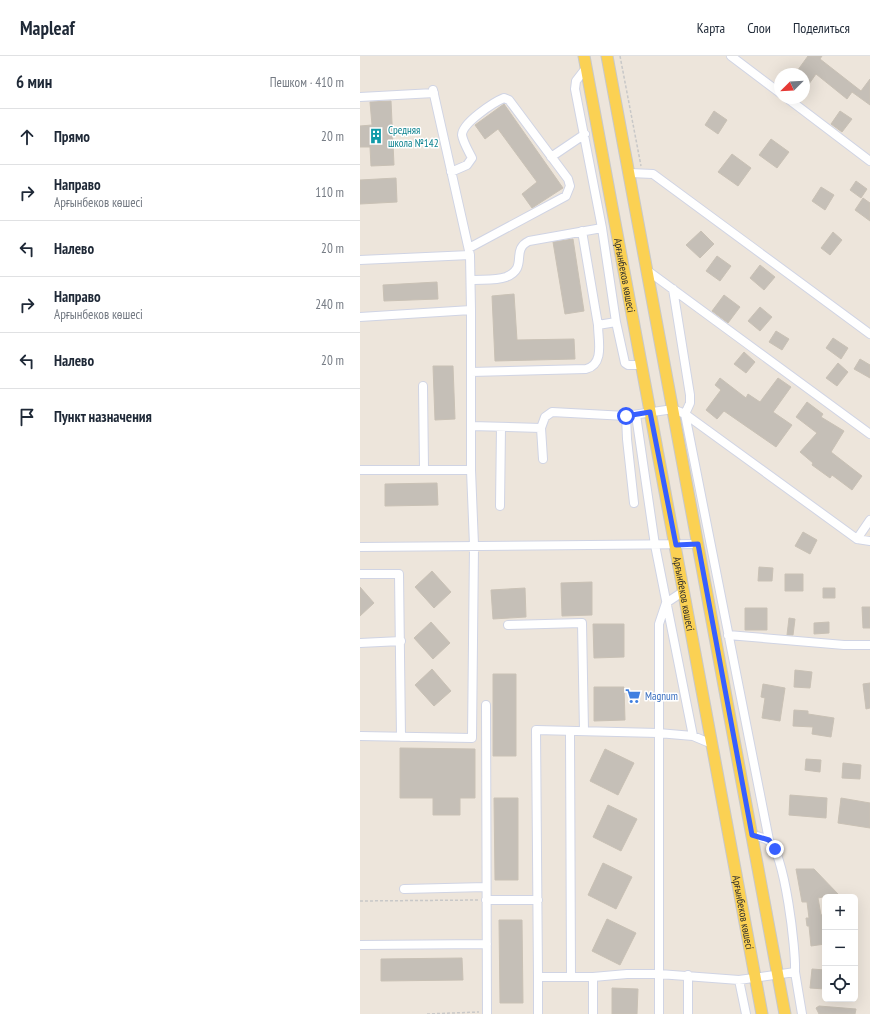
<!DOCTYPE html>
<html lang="ru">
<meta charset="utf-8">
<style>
:root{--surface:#fff;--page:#f6f6f7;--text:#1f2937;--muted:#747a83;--line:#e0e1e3}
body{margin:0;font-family:"PT Sans Narrow",sans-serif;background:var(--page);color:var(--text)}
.controls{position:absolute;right:12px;bottom:12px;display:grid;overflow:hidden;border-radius:6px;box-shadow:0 4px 16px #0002}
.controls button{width:36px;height:36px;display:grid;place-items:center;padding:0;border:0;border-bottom:1px solid var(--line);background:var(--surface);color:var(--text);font:20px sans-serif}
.compass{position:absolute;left:414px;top:12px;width:36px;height:36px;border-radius:50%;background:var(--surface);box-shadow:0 4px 16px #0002;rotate:246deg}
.stop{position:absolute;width:12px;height:12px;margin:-9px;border:3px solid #375fff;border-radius:50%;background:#fff}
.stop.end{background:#375fff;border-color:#fff;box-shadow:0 1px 4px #0008}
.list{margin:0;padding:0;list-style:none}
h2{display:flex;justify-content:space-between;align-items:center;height:52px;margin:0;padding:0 16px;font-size:17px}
h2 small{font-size:13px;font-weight:400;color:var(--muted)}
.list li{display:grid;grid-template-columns:26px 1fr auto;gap:12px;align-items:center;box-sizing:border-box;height:56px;padding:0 16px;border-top:1px solid var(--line)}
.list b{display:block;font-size:15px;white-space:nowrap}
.list p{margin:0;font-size:13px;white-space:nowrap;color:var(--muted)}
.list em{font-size:13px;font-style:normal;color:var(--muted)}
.icon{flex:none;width:22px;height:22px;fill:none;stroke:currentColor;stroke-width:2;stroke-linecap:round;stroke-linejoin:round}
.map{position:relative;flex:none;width:510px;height:958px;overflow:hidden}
header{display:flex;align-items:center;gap:24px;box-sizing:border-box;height:56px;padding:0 20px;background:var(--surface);border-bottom:1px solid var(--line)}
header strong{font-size:19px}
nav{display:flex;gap:22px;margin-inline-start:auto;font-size:14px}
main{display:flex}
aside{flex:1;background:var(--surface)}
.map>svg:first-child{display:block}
</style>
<header>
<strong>Mapleaf</strong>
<nav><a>Карта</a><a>Слои</a><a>Поделиться</a></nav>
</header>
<main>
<aside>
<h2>6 мин<small>Пешком · 410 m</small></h2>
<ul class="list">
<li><svg class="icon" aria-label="ahead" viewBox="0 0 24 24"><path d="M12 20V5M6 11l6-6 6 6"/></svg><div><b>Прямо</b></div><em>20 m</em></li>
<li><svg class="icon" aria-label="right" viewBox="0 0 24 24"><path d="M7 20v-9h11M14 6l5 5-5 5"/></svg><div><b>Направо</b><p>Арғынбеков көшесі</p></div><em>110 m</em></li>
<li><svg class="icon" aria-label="left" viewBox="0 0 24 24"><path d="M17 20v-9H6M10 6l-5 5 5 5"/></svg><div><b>Налево</b></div><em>20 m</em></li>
<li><svg class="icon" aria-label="right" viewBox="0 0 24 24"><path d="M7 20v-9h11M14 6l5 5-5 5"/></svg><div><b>Направо</b><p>Арғынбеков көшесі</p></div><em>240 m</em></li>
<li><svg class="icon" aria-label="left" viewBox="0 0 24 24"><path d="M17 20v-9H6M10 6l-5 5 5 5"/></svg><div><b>Налево</b></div><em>20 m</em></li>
<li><svg class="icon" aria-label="arrive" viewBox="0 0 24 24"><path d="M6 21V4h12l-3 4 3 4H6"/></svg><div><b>Пункт назначения</b></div></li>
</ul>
</aside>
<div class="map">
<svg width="510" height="958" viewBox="0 0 510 958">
<rect width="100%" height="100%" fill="#ede5db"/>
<path fill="#c5bfb7" stroke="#c9c1b5" d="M448,0H462L460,3L501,35L510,23V49L492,36L487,43L456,18L444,35V18H435Z
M31,45L34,109L11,110L10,91H0V70L12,69L10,46Z
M144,48L203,132L172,152L162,138L177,126L138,73L125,83L115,69Z
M354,55L367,64L358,78L345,69Z
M480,55L492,63L482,76L471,68Z
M411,83L429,96L417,112L399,99Z
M372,98L391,112L378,130L358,116Z
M36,122L37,146L0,148V124Z
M496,125L507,133L501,142L490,134Z
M461,131L474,139L465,154L452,145Z
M503,142L510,147V165L495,154Z
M341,175L354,188L340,202L326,189Z
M473,176L482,184L470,199L461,192Z
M213,183L224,255L205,258L193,186Z
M357,200L371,210L360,225L346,215Z
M400,209L415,221L404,234L390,222Z
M77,226L78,243L24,245L23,229Z
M154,238L157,284L214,283L215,303L135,305L132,240Z
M364,239L380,251L368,267L352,255Z
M400,251L412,261L400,275L388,265Z
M416,275L429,283L422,294L409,286Z
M473,282L488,292L481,303L466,292Z
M384,296L395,306L386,317L374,308Z
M500,303L510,309V322L494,313Z
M478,307L488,316L477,330L466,322Z
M73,310H93L95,363L75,364Z
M360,322L386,342L388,338L400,346L418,322L431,331L413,356L432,369L416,391L364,355L357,363L346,354L361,334L355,329Z
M447,346L463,358L461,361L484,375L471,396L502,420L492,434L472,419L470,422L452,409L453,407L440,396L457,377L436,361Z
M77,427L78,449L25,450V428Z
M443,476L457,484L450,498L435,490Z
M399,511L413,512L412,525H398Z
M72,515L91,536L74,552L55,531Z
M425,518H443V535H425Z
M232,526V559L202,560L201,527Z
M0,531L14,547L0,560Z
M165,532L166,561L133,563L131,534Z
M463,532H475V542H463Z
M502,551H510V572H503Z
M385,552H407V574H385Z
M429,562L435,563L433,579H427Z
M71,566L90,587L73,603L54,582Z
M469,566V577L454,578V567Z
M233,568H264V601L234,602Z
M72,613L91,635L74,650L55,629Z
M435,614L452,616L450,632L434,631Z
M133,618H156V700H133Z
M510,627V652L506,653L503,628Z
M403,628L425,632L420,665L402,662L405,642L401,641Z
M234,631H264L265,664L234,665Z
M434,654L448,655V658L474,662L471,681L452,678L453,671L433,670Z
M40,692L115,693V742H100V759H73V742H40Z
M245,693L274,707L258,739L230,725Z
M446,703L461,704L460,716L445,714Z
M483,707L501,709L500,723L482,722Z
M430,739L467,742L466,762L429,759Z
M134,742H158V824H135Z
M481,742L510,747V772L478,767Z
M248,749L277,763L261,795L233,781Z
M243,807L272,821L256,853L228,839Z
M436,813H454L478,838L458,842L461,859L465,858V888L451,890L449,870H447L446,862H449L447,846H442Z
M247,863L276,877L260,909L232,895Z
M139,864H162L163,947H140Z
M102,902L103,924L21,925V903Z
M452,913L465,914V933L450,932Z
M252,932L278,933L277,958H252Z
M459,950L496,953L495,958H459L456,952Z"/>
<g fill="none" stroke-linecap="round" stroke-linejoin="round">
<defs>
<path id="minor" d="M371,0L420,37
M226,12L216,25L215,33L242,172
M0,41L74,37
M427,42L510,105
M191,101L225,78
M91,116L107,109L112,102C109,96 103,86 102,79C102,67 134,46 144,42L149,44L208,123L210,130L206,140L109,192
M270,117L293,118L510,278
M222,175L238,269
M110,199L111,254
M0,204L110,199L73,34
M288,215L510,378
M111,224C122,223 135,225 146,221C169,212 150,194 169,185L242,172L256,266
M313,233L330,339V347L325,358L409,784
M0,261L111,254V414H0
M111,316L226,313C245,308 238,284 238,269L256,266L265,307L268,309H281
M63,330L64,413
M276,359L295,489L333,680
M266,360L267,383L274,447
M111,370L181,372L185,361L192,356L266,360L313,353L325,358L497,483L510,485
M181,372L183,403
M140,450L141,371
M497,483L510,464
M0,491L338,488
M0,518H39L41,681
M148,569L222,567L224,675
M368,579L484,589H510
M0,587L41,585
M126,649L127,958
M210,675L211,920
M0,680L112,682L114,489L111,414
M44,833L126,831
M126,844H178
M0,889L127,888
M435,916L442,958
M178,921V958
M233,921L267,918H299L379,924L435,916C436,893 425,799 409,785C405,782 397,780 392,779
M379,924L386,958
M233,958V921H178L176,674L298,677L333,680L352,688
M299,958V568L306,547L324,535
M328,958V919"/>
<g id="major">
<path id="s1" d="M224,0L402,958"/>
<path d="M247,0L425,958"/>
</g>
</defs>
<use href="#minor" stroke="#d0d4e4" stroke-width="10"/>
<use href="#major" stroke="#c8c8c8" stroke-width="13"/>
<path stroke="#c8c8c8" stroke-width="1.5" stroke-dasharray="3 2" stroke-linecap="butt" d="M260,0L281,110
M0,845L118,844
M67,958L119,956"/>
<use href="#minor" stroke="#fff" stroke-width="8"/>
<use href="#major" stroke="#fbd153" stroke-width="11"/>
</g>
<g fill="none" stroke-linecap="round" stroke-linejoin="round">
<path stroke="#375fff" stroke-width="5" d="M266,360L290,356L316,489L338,488L392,779L409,784L415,793"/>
</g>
<defs>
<symbol id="building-bare" viewBox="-9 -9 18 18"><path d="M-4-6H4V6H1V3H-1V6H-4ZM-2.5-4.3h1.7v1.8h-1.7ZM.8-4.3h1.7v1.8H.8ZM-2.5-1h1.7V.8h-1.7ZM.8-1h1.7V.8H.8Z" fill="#0f9aa8" stroke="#fff" stroke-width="2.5" paint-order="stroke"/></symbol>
<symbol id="supermarket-bare" viewBox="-9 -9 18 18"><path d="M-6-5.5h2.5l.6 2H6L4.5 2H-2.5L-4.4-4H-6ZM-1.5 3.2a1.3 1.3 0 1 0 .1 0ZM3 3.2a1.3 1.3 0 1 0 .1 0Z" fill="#3f7fe0" stroke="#fff" stroke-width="2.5" paint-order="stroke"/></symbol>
</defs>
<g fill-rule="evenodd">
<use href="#building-bare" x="5" y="69" width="22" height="22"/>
<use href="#supermarket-bare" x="262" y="629" width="22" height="22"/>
</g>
<g text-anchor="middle" stroke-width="3" stroke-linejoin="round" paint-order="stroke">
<g font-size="11" fill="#0d838f" stroke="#fff" text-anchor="start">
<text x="28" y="78">Средняя<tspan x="28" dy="13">школа №142</tspan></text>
</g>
<g font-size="11" fill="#2a2a2a" stroke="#fff">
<text dy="4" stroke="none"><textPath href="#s1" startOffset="223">Арғынбеков көшесі</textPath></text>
<text dy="4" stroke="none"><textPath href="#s1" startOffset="547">Арғынбеков көшесі</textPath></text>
<text dy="4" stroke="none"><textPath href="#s1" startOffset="871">Арғынбеков көшесі</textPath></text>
</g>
<g font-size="11" fill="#366cbe" stroke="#fff" text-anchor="start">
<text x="285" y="644">Magnum</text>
</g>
</g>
</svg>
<div class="controls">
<button>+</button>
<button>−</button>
<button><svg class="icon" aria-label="locate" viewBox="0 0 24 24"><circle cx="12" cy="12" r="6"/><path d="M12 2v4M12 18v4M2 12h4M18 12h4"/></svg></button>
</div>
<svg class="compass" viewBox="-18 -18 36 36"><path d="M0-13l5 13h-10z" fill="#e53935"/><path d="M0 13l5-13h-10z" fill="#747a83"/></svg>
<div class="stop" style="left:266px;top:360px"></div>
<div class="stop end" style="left:415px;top:793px"></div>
</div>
</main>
